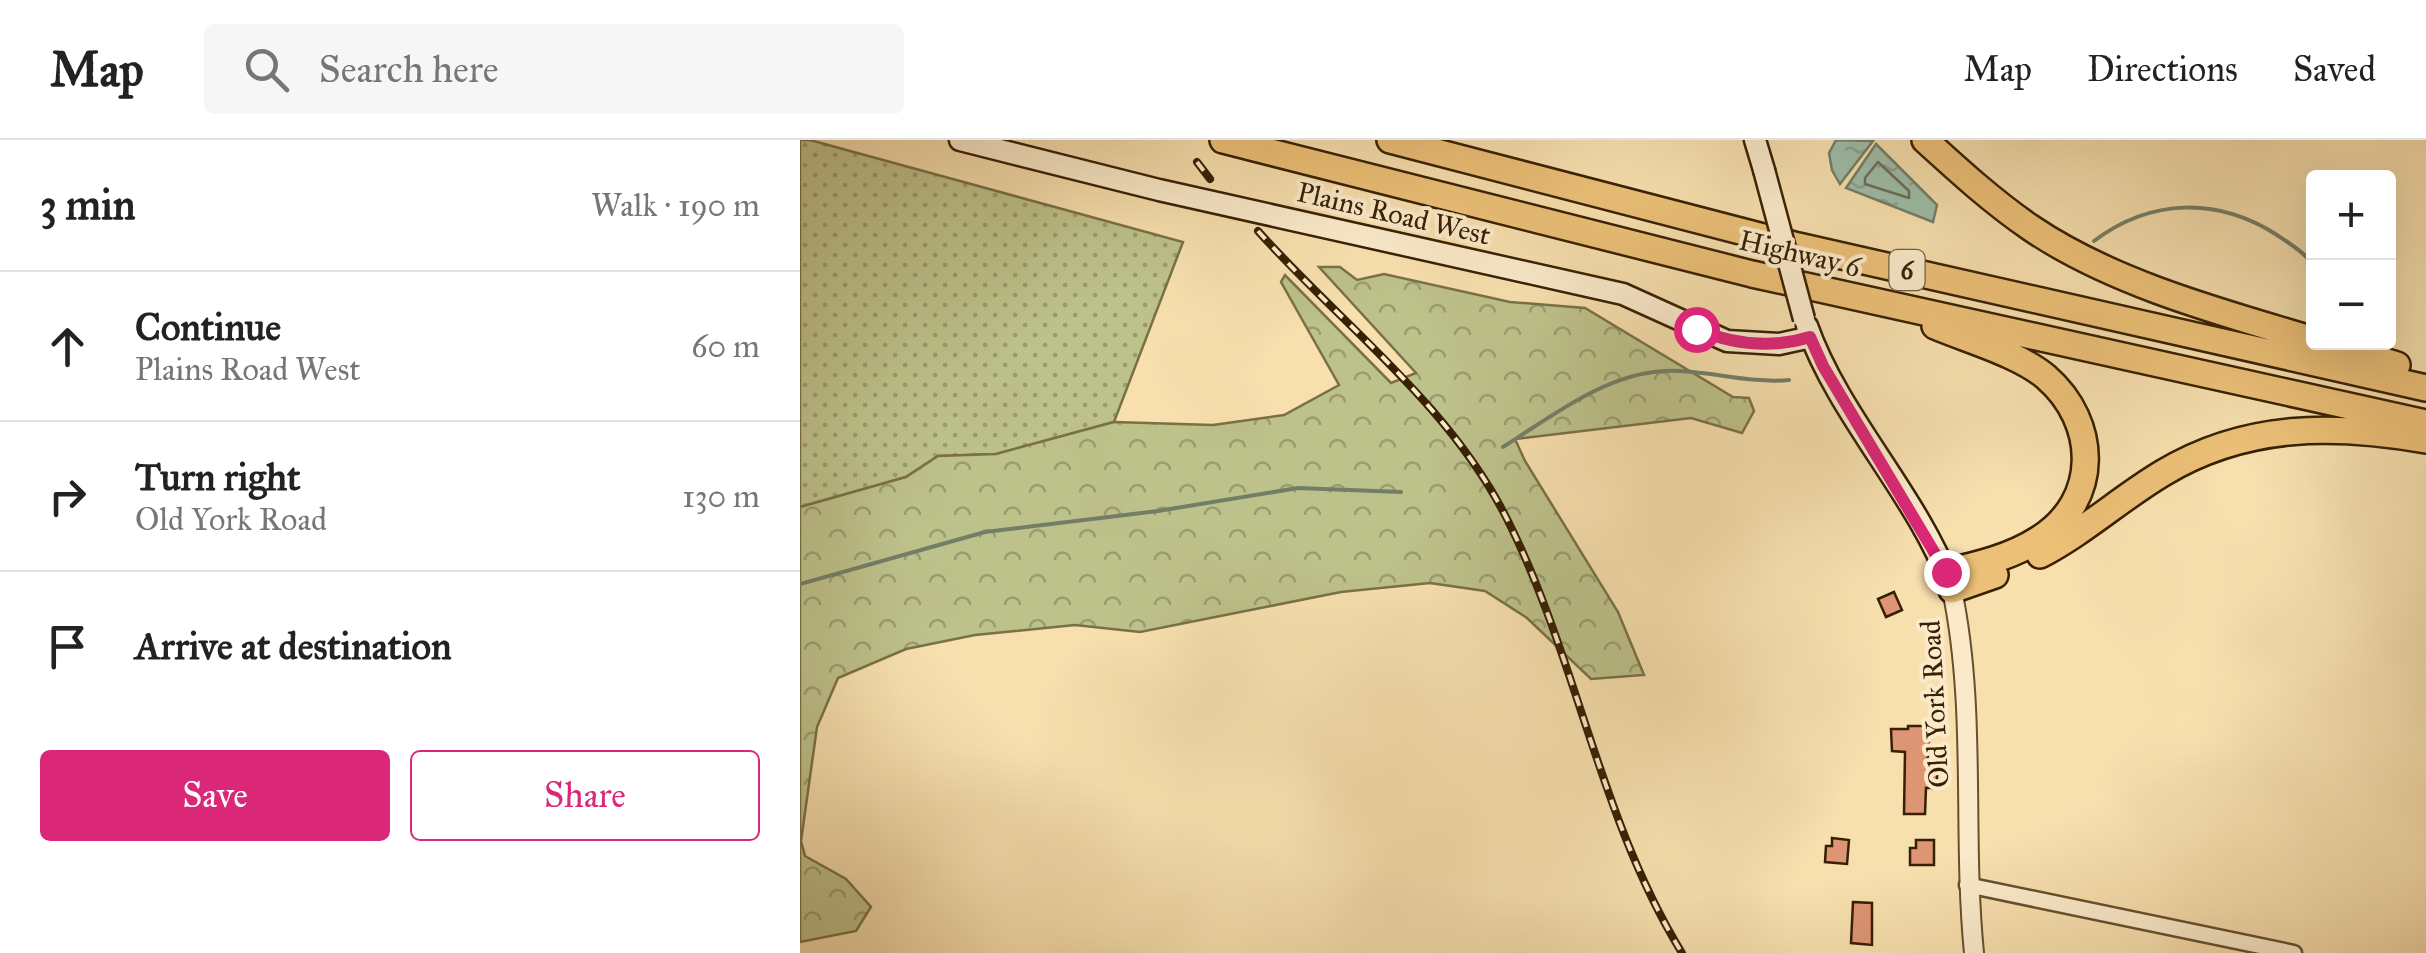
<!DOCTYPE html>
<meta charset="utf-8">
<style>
:root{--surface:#fff;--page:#f6f6f6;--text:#222;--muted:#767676;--line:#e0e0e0;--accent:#db2777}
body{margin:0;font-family:"IM FELL Great Primer",serif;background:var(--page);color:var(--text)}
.controls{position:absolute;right:30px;top:30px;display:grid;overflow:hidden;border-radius:10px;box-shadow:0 10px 40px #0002}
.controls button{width:90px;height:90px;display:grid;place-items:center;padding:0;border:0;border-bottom:2px solid var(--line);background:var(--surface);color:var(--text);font:50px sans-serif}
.stop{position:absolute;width:30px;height:30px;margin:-22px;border:8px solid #db2777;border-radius:50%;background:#fff}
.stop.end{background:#db2777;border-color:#fff;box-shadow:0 2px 10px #0008}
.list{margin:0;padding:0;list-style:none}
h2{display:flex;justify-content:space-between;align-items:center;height:130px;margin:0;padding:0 40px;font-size:42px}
h2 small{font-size:32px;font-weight:400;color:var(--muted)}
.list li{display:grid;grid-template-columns:65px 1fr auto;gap:30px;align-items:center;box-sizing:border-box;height:150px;padding:0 40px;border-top:2px solid var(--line)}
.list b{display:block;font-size:38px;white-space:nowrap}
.list p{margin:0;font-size:32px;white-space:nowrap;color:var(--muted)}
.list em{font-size:32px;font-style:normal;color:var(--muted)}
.actions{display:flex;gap:20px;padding:30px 40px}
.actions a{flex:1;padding:22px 0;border:2px solid var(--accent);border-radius:10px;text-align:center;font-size:35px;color:var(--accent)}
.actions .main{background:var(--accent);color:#fff}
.icon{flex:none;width:55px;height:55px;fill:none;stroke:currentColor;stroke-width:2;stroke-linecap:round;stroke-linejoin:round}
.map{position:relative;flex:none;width:1626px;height:813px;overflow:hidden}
header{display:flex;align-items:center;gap:60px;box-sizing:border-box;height:140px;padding:0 50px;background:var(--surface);border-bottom:2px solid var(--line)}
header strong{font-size:48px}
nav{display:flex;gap:55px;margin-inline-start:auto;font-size:35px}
.search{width:700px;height:90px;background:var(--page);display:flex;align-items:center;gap:25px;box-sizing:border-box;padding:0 35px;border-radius:10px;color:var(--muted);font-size:38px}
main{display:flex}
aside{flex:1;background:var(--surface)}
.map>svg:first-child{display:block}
</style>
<header>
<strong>Map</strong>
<div class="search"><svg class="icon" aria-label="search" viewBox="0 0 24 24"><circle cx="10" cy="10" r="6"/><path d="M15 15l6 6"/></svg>Search here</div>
<nav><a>Map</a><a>Directions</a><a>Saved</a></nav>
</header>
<main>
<aside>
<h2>3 min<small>Walk · 190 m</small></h2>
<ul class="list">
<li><svg class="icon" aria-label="ahead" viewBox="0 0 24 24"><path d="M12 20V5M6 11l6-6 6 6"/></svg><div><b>Continue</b><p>Plains Road West</p></div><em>60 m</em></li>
<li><svg class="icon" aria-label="right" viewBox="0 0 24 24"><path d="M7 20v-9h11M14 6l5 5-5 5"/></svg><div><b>Turn right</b><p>Old York Road</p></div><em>130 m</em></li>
<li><svg class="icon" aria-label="arrive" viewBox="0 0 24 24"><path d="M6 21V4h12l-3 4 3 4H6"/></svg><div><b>Arrive at destination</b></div></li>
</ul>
<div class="actions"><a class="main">Save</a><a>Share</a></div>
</aside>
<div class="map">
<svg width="1626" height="813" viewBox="0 0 1626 813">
<defs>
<pattern id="grass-dots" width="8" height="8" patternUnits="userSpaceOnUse" patternTransform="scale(2.5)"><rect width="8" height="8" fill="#bdc18a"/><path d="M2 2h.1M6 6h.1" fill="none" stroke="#9a9c6f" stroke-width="1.8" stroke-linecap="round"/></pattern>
<pattern id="forest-crowns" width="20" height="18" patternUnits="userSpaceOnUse" patternTransform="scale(2.5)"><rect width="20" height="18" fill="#bdc18a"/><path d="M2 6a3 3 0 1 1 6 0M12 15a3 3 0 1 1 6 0" fill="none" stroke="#9a9c6f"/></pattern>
<pattern id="water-ripples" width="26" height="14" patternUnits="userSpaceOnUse" patternTransform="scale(2.5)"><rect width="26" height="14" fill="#9dbda9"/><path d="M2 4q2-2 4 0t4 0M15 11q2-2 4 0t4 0" fill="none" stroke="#88a290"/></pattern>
</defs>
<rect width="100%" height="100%" fill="#f7dfae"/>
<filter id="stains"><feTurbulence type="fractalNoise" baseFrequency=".002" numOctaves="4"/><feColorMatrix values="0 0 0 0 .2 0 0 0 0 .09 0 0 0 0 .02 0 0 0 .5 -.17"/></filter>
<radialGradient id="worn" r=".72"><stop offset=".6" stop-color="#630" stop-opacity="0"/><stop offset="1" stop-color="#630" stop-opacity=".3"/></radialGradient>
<path fill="url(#grass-dots)" stroke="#7a7046" stroke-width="2.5" d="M0,0H10L383,102L314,282L196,314L138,316L106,337L0,367Z"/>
<path fill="url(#forest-crowns)" stroke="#7a7046" stroke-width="2.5" d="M519,127H540L557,140L584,134L710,162L785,168L933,257L949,258L954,271L942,293L891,278L715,299L725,321L818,472L844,535L791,539L727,478L685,451L630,443L541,452L340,492L275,485L175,495L106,509L38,538L17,587L1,701L5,716L46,739L71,767L56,791L0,802V367L106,337L138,316L196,314L314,282L413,285L484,275L539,245L481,142L485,135L591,243L616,233Z"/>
<path fill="url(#water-ripples)" stroke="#747e67" stroke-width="2.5" d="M1036,0L1073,1L1040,44L1032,30L1029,13Z
M1076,4L1137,65L1133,82L1046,48Z"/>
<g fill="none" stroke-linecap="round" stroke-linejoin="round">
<path stroke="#6a6e56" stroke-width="2.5" d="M1078,22L1109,51V58L1065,44V38Z"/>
<path stroke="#747e67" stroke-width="4" d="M1294,101C1351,58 1418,57 1477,95C1492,105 1503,112 1514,125
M1571,202L1572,204
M703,307C751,277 805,234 864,231C905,229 947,244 989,240
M0,444L185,392L358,371L498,348L601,352"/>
</g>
<path fill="#dd9573" stroke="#372003" stroke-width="2.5" d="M1094,452L1102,470L1086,477L1078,459Z
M1108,586H1130L1127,628H1137V648H1126L1125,674H1104L1105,612L1092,611L1091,589H1108Z
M1032,698L1049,700L1047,724L1025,722L1026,706H1032Z
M1116,700H1134V725H1110V708H1116Z
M1053,762L1072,763V805L1051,803Z"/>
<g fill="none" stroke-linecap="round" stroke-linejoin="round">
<defs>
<path id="minor" d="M1167,745L1494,813"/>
<path id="tertiary" d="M1152,450C1177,569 1162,692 1174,813"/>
<path id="secondary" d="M160,0L359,50L823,154L927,201L979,204L1011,197
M955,0L964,30
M1007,186C1039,277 1117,355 1150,444"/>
<path id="motorway" d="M423,0L952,134L1626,283
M590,0L998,106L1626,248
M1125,0C1159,31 1193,62 1231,88C1312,143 1420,172 1514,200
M1135,186C1168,200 1219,214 1246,237C1298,282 1301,360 1239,399C1211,417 1178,425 1146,432
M1521,202L1597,225
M1240,415C1284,392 1321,358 1363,333C1446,283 1534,284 1626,300
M1152,450L1195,435"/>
</defs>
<use href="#minor" stroke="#67502e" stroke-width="19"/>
<use href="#tertiary" stroke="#67502e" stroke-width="22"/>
<use href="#secondary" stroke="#372003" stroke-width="25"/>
<use href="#motorway" stroke="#372003" stroke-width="30"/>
<use href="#minor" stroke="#faeaca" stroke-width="14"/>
<use href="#tertiary" stroke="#faeaca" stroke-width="18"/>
<use href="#secondary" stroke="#faeaca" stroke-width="20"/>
<use href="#motorway" stroke="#ecc077" stroke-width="25"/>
<defs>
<path id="rail" d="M397,22L410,39
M458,91C542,185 648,263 706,377C777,517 799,678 882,813"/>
</defs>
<use href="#rail" stroke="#372003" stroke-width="8"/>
<use href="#rail" stroke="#faeaca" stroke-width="4" stroke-dasharray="11" stroke-linecap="butt"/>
<defs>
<path id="secondary-bridge" d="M964,30L1004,179"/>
</defs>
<use href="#secondary-bridge" stroke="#372003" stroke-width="25" stroke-linecap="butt"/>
<use href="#secondary-bridge" stroke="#faeaca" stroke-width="20"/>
</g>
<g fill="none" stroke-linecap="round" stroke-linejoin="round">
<path stroke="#db2777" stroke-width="12" d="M896,189C934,205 971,209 1010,197L1023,226L1146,432"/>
</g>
<g text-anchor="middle" stroke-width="8" stroke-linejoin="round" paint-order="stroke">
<rect fill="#faeaca" stroke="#725d3f" stroke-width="2.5" x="1089.5" y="110" width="35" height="40" rx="8"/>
<g font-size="25" font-weight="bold" fill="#372003">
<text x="1107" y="139">6</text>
</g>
<g font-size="28" fill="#372003" stroke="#faeaca">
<text transform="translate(594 73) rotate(13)" y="10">Plains Road West</text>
<text transform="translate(1000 113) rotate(13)" y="10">Highway 6</text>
<text transform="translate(1134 564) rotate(-93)" y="10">Old York Road</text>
</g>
</g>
<rect width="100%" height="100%" filter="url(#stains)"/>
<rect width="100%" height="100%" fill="url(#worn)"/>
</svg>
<div class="controls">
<button>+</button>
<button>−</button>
</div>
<div class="stop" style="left:896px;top:189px"></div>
<div class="stop end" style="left:1146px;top:432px"></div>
</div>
</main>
